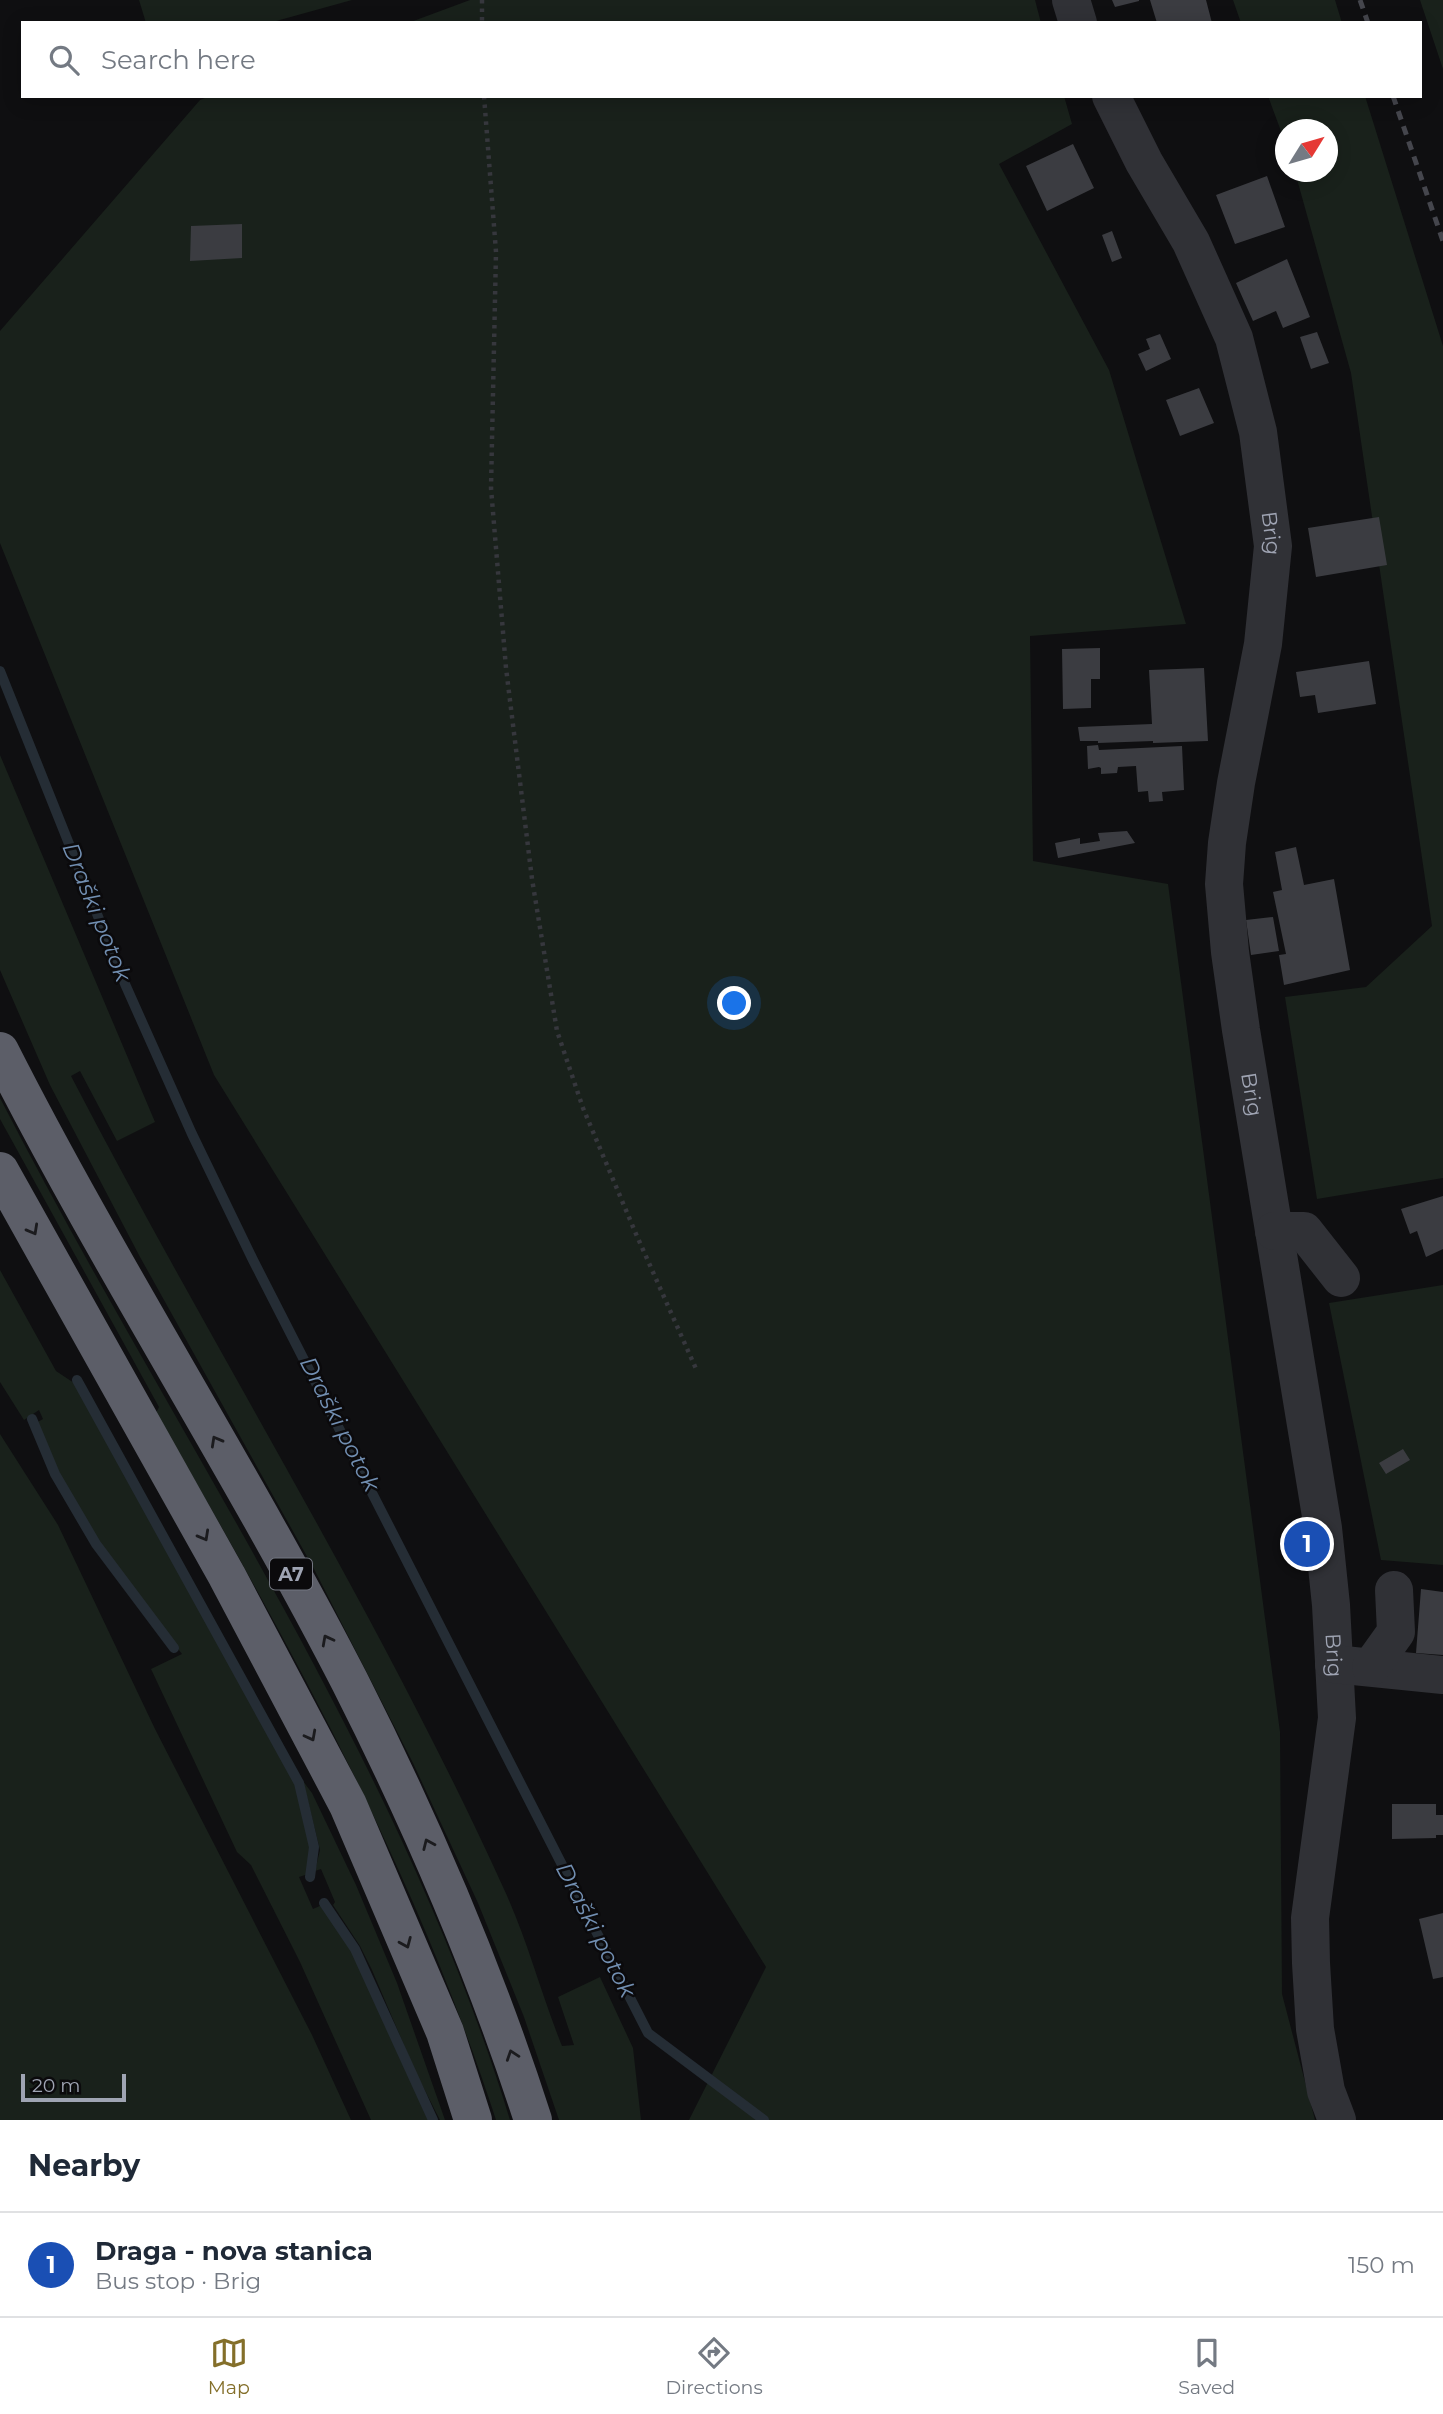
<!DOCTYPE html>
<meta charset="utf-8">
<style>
:root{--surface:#fff;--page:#f6f6f7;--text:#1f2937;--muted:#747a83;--line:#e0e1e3;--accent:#846f2a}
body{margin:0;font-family:Montserrat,sans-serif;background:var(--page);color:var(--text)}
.compass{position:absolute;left:1275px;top:119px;width:63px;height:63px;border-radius:50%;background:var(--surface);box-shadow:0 4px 18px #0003;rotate:53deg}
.scale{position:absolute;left:21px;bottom:18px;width:105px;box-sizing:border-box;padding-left:7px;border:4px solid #9fa4b3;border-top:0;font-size:19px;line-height:24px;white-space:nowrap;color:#9fa4b3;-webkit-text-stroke:5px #0b0a0c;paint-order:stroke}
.you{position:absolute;left:735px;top:1004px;width:24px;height:24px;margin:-18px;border:5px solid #fff;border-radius:50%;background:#1a73e8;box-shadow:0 0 0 10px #1a73e833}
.badge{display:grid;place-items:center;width:46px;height:46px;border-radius:50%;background:var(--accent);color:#fff;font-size:23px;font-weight:700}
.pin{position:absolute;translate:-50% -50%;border:4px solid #fff;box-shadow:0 2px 7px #0006}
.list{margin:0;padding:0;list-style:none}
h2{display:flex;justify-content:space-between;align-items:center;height:91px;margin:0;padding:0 28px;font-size:30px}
h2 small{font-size:23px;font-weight:400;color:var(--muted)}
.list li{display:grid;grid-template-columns:46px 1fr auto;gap:21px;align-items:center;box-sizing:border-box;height:105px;padding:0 28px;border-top:2px solid var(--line)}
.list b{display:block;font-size:26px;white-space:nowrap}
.list p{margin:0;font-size:23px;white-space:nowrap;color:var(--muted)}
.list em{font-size:23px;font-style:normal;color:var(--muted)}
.icon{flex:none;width:38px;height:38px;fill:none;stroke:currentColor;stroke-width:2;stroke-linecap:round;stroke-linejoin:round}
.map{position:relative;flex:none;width:1443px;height:2120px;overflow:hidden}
.search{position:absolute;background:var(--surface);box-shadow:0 4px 18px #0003;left:21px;right:21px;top:21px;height:77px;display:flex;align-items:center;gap:18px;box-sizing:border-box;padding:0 24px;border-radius:0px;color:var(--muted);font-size:26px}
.sheet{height:196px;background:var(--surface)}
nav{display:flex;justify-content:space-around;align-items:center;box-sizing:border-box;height:98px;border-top:2px solid var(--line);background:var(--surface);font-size:19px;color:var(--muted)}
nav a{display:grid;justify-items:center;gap:4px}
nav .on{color:var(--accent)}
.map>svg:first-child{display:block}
</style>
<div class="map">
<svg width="1443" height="2120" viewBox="0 0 1443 2120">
<rect width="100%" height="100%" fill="#0f0f11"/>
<path fill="#19211b" d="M139,0H352L269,23H146Z
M470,0H1035L1041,23H408Z
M1233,0H1335L1342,23H1241Z
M1420,0H1443V69Z
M210,96H1064L1072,124L999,164L1109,370L1186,624L1030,636L1033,861L1168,884L1280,1732L1282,1994L1315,2120H689L766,1967L214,1075L0,543V331L200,100Z
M1268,96H1365L1443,346V1178L1317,1199L1285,997L1366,987L1432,926L1351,373L1295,172H1328V130H1286L1285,142Z
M0,755L155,1122L117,1141L80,1071L71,1076C212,1348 376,1608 503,1887C527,1938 541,1994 562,2046L574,2045L558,1997L600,1977L633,2048L641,2120H559L524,2017L478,1903L413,1763L314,1569L140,1257L50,1085L0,970Z
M0,1098C174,1437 398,1753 510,2120H496C414,1867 289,1642 156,1413L159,1407L0,1119Z
M0,1270L56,1371L74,1383L296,1784L311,1846L308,1874L299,1877L313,1909L322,1905L354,1953L431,2120H371L300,1962L251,1865L237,1852L151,1669L182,1654L98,1543L60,1475L36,1423L43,1419L39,1410L24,1420L0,1382Z
M1443,1285V1565L1381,1560L1329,1303Z
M0,1434L58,1525L155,1729L312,2035L351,2120H0Z
M303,1781L312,1793L356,1885L397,1983L445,2120H440L415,2071L372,1970L360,1946L333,1905L335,1902L321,1869L315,1871L320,1850Z"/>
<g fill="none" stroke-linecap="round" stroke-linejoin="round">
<path stroke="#252d35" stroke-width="10" d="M0,671L125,984L192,1134L253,1260L648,2033L764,2120
M77,1380L299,1783L314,1847L310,1877
M32,1419L55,1474L96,1544L174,1648
M324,1903L355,1949L433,2120"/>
</g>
<path fill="#3b3c41" d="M1112,0H1139V1L1115,7Z
M1150,0H1206L1212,23H1157Z
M1073,144L1094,188L1047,211L1026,166Z
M1267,176L1285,227L1235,244L1216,195Z
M242,224V258L190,261L191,226Z
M1112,231L1122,258L1112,262L1102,235Z
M1287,259L1310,317L1283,328L1276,311L1253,321L1236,283Z
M1317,332L1329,363L1311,369L1300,337Z
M1160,334L1171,359L1146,371L1138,354L1150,349L1146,339Z
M1199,388L1214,423L1180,436L1166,400Z
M1379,517L1387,565L1316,577L1308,528Z
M1100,648V679H1091V708L1063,709L1062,649Z
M1369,661L1376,704L1318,713L1315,695L1300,697L1296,672Z
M1204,668L1208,741L1153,743V741L1098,743V741H1080L1078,727L1152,724L1149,670Z
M1098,745L1099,750L1182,746L1184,790L1162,792L1163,801L1149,802L1148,791L1138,792L1136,766L1118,767L1117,773L1101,774V768L1099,767L1088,769L1087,746Z
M1127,831L1135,843L1058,858L1055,843L1080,838V844L1100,841L1098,833Z
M1296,847L1304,885L1334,879L1350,970L1284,985L1279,955L1286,954L1273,892L1282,890L1275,852Z
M1273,917L1279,951L1251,955L1246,920Z
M1443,1196V1249L1426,1257L1417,1231L1410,1234L1401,1209Z
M1403,1449L1410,1460L1386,1474L1379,1463Z
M1421,1589L1443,1592V1655L1416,1653Z
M1392,1804H1436V1815H1443V1835H1436V1838L1392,1839Z
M1443,1913V1977L1433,1979L1419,1919Z"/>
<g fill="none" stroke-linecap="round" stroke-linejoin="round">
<path stroke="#36373d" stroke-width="4.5" stroke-dasharray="3.5 5" stroke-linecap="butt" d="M482,0V23
M484,96L496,252L491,488L506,668L532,879L557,1031L583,1108L636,1234L697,1371"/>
<g stroke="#303136" stroke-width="38">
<path d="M1071,0L1078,23"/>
<path id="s1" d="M1111,96L1144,162L1191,242L1234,338L1258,432L1273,546L1263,644L1236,783L1227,843L1224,884L1230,952L1241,1030L1323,1528L1331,1605L1337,1718L1310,1918L1311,1963L1315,2029L1326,2091L1337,2120"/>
<path d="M1274,1231H1304L1341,1278"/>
<path d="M1334,1664L1443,1675"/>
<path d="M1371,1667L1396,1632L1394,1590"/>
</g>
<path stroke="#5c5e68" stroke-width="38" d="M0,1051C109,1266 240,1468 350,1682C422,1824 484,1968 533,2120
M0,1171L227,1576L348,1805L445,2032L473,2120"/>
<path stroke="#45464d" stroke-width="5" stroke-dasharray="9 7" stroke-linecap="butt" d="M1360,0L1368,23
M1393,96L1443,241"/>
</g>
<defs><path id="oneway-chevron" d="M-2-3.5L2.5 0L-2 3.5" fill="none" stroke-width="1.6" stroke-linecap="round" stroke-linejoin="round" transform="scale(1.75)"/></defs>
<g stroke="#1b1b1e">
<use href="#oneway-chevron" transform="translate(33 1230) rotate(61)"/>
<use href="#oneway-chevron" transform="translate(216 1441) rotate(-119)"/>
<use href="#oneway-chevron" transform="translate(204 1536) rotate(61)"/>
<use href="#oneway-chevron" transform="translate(327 1640) rotate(-118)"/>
<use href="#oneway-chevron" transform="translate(311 1736) rotate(62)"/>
<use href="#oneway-chevron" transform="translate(428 1844) rotate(-114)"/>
<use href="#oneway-chevron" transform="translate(406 1943) rotate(67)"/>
<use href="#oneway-chevron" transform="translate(512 2055) rotate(-109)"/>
</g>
<g text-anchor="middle" stroke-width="5" stroke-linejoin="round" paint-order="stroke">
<rect fill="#0b0a0c" stroke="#737681" stroke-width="2" x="270" y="1558.5" width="42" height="31" rx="5"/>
<g font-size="19" font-weight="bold" fill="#9fa4b3">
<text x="291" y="1581">A7</text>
</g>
<g font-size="21" fill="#9fa4b3" stroke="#0b0a0c">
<text dy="7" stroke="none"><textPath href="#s1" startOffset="471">Brig</textPath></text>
<text dy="7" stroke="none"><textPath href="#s1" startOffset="1038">Brig</textPath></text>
<text dy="7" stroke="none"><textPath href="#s1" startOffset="1605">Brig</textPath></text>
</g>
<g font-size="23" font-style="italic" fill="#728fb2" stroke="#0b0a0c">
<text transform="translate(97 912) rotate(68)" y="8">Draški potok</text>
<text transform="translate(340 1424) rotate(63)" y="8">Draški potok</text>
<text transform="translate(596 1930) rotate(63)" y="8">Draški potok</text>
</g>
</g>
</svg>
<svg class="compass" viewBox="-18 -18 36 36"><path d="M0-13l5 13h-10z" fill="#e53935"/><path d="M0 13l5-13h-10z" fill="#747a83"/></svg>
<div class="scale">20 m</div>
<div class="you"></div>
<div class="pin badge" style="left:1307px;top:1544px;background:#1a4fb4">1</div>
<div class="search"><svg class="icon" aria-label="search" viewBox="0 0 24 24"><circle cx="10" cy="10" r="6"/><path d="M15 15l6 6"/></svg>Search here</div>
</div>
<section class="sheet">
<h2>Nearby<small></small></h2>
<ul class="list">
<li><span class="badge" style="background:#1a4fb4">1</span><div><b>Draga - nova stanica</b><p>Bus stop · Brig</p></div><em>150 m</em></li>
</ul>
</section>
<nav>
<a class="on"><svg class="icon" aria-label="map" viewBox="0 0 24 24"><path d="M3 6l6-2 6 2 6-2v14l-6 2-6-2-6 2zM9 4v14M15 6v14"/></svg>Map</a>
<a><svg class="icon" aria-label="directions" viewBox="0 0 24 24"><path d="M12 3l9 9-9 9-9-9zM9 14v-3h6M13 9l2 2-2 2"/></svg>Directions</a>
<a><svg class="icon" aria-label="saved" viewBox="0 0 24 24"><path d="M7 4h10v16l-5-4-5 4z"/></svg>Saved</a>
</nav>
